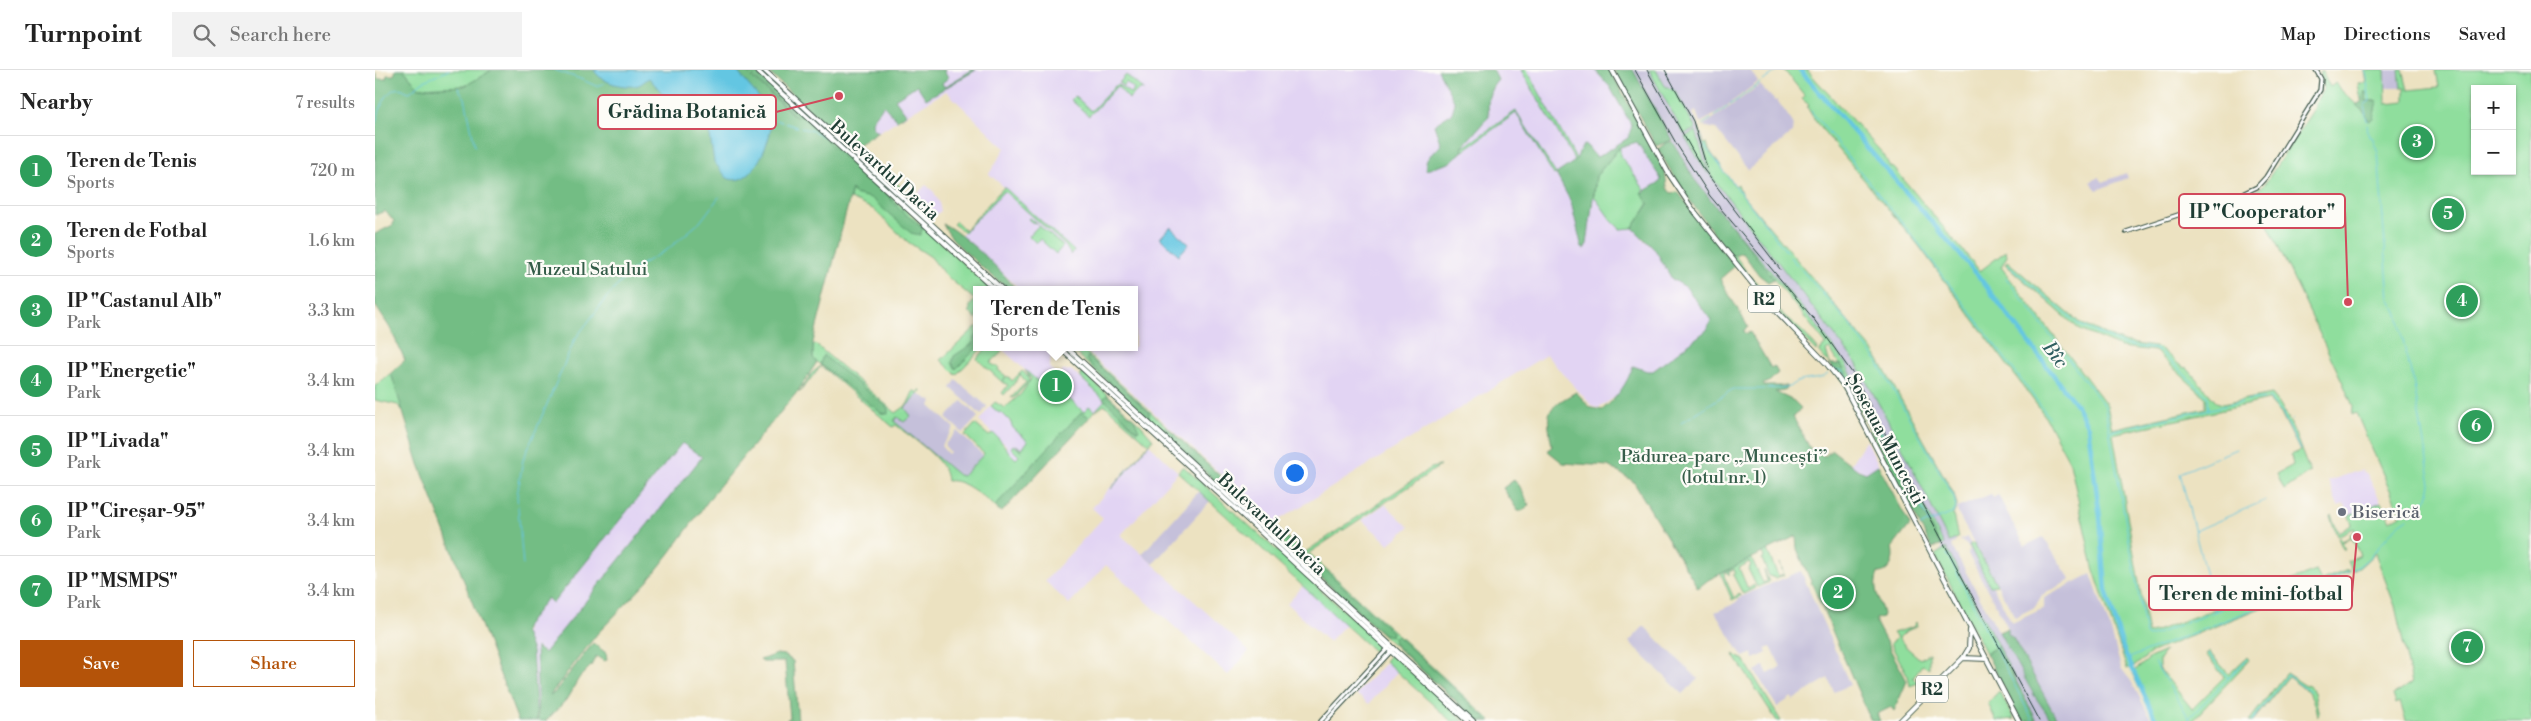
<!DOCTYPE html>
<meta charset="utf-8">
<style>
:root{--surface:#fff;--page:#f2f2f2;--text:#222;--muted:#767676;--line:#e0e0e0;--accent:#b45309}
body{margin:0;font-family:"Libre Bodoni",serif;background:var(--page);color:var(--text)}
.controls{position:absolute;right:15px;top:15px;display:grid;overflow:hidden;border-radius:0px;box-shadow:0 1px 4px #0004}
.controls button{width:45px;height:45px;display:grid;place-items:center;padding:0;border:0;border-bottom:1px solid var(--line);background:var(--surface);color:var(--text);font:25px sans-serif}
.you{position:absolute;left:919px;top:402px;width:18px;height:18px;margin:-12px;border:4px solid #fff;border-radius:50%;background:#1a73e8;box-shadow:0 0 0 8px #1a73e833}
.badge{display:grid;place-items:center;width:32px;height:32px;border-radius:50%;background:var(--accent);color:#fff;font-size:16px;font-weight:700}
.pin{position:absolute;translate:-50% -50%;border:2px solid #fff;box-shadow:0 1px 5px #0006}
.popup{position:absolute;left:598px;top:216px;width:165px;height:65px;box-sizing:border-box;display:grid;place-content:center;border-radius:0px;background:var(--surface);filter:drop-shadow(0 1px 4px #0005);font-size:16px;white-space:nowrap;color:var(--muted)}
.popup b{font-size:19px;color:var(--text)}
.popup::after{content:'';position:absolute;left:50%;top:100%;margin-left:-10px;border:10px solid transparent;border-top-color:var(--surface)}
.list{margin:0;padding:0;list-style:none}
h2{display:flex;justify-content:space-between;align-items:center;height:65px;margin:0;padding:0 20px;font-size:21px}
h2 small{font-size:16px;font-weight:400;color:var(--muted)}
.list li{display:grid;grid-template-columns:32px 1fr auto;gap:15px;align-items:center;box-sizing:border-box;height:70px;padding:0 20px;border-top:1px solid var(--line)}
.list b{display:block;font-size:19px;white-space:nowrap}
.list p{margin:0;font-size:16px;white-space:nowrap;color:var(--muted)}
.list em{font-size:16px;font-style:normal;color:var(--muted)}
.actions{display:flex;gap:10px;padding:15px 20px}
.actions a{flex:1;padding:11px 0;border:1px solid var(--accent);border-radius:0px;text-align:center;font-size:18px;color:var(--accent)}
.actions .main{background:var(--accent);color:#fff}
.icon{flex:none;width:28px;height:28px;fill:none;stroke:currentColor;stroke-width:2;stroke-linecap:round;stroke-linejoin:round}
.map{position:relative;flex:none;width:2156px;height:651px;overflow:hidden}
header{display:flex;align-items:center;gap:30px;box-sizing:border-box;height:70px;padding:0 25px;background:var(--surface);border-bottom:1px solid var(--line)}
header strong{font-size:24px}
nav{display:flex;gap:28px;margin-inline-start:auto;font-size:18px}
.search{width:350px;height:45px;background:var(--page);display:flex;align-items:center;gap:12px;box-sizing:border-box;padding:0 18px;border-radius:0px;color:var(--muted);font-size:19px}
main{display:flex}
aside{flex:1;background:var(--surface)}
.map>svg:first-child{display:block}
</style>
<header>
<strong>Turnpoint</strong>
<div class="search"><svg class="icon" aria-label="search" viewBox="0 0 24 24"><circle cx="10" cy="10" r="6"/><path d="M15 15l6 6"/></svg>Search here</div>
<nav><a>Map</a><a>Directions</a><a>Saved</a></nav>
</header>
<main>
<aside>
<h2>Nearby<small>7 results</small></h2>
<ul class="list">
<li><span class="badge" style="background:#2e9e5b">1</span><div><b>Teren de Tenis</b><p>Sports</p></div><em>720 m</em></li>
<li><span class="badge" style="background:#2e9e5b">2</span><div><b>Teren de Fotbal</b><p>Sports</p></div><em>1.6 km</em></li>
<li><span class="badge" style="background:#2e9e5b">3</span><div><b>IP &quot;Castanul Alb&quot;</b><p>Park</p></div><em>3.3 km</em></li>
<li><span class="badge" style="background:#2e9e5b">4</span><div><b>IP &quot;Energetic&quot;</b><p>Park</p></div><em>3.4 km</em></li>
<li><span class="badge" style="background:#2e9e5b">5</span><div><b>IP &quot;Livada&quot;</b><p>Park</p></div><em>3.4 km</em></li>
<li><span class="badge" style="background:#2e9e5b">6</span><div><b>IP &quot;Cireșar-95&quot;</b><p>Park</p></div><em>3.4 km</em></li>
<li><span class="badge" style="background:#2e9e5b">7</span><div><b>IP &quot;MSMPS&quot;</b><p>Park</p></div><em>3.4 km</em></li>
</ul>
<div class="actions"><a class="main">Save</a><a>Share</a></div>
</aside>
<div class="map">
<svg width="2156" height="651" viewBox="0 0 2156 651">
<rect width="100%" height="100%" fill="#fdfcf7"/>
<filter id="ink" filterUnits="userSpaceOnUse"><feTurbulence type="fractalNoise" baseFrequency=".02" numOctaves="2"/><feDisplacementMap in="SourceGraphic" scale="10" xChannelSelector="R" yChannelSelector="G"/><feConvolveMatrix kernelMatrix="1 2 1 2 8 2 1 2 1" color-interpolation-filters="sRGB"/></filter>
<filter id="wash" filterUnits="userSpaceOnUse"><feTurbulence type="fractalNoise" baseFrequency=".0096" numOctaves="4" result="noise"/><feDisplacementMap in="SourceGraphic" scale="20" xChannelSelector="R" yChannelSelector="G"/><feGaussianBlur stdDeviation="1.12" result="paint"/><feColorMatrix in="noise" values="0 0 0 0 0 0 0 0 0 0 0 0 0 0 0 0 0 1.4 0 .05"/><feComposite in="paint" operator="in"/></filter>
<g filter="url(#wash)">
<rect width="100%" height="100%" fill="#ece2c1"/>
<path fill="#e2d4f3" d="M544,0H1225L1288,110L1267,168L1281,181L1297,209L1311,217L1336,250L1332,260L1307,281L1224,338L1218,337L1171,285L899,453L707,277H760V220H646L591,169L585,167L629,117L614,104L630,78L571,21L482,75L456,53Z
M551,115L559,122L564,133L566,141L560,145L541,125Z
M625,277H670L676,282L675,297L682,306L687,303V301L696,300L730,330L715,347L685,321L679,327Z
M618,333L637,349L634,352L657,373L641,390L632,381L631,375L604,351Z
M1491,370L1504,395L1491,403L1475,395Z
M307,373L327,387L169,583L162,577L164,639L160,643L150,567L151,556L172,528L178,533Z
M774,374L803,402L746,465L874,581L853,605L731,495L694,534L670,511L728,448L717,438Z
M1986,400L1992,404L2006,432L1974,446L1969,434L1963,436L1953,411Z
M1010,434L1034,457L1014,474L987,450Z
M928,516L970,555L954,572L912,534Z
M1011,592L1022,602L994,634L981,624Z"/>
<path fill="#c5c0da" d="M1258,0H1375L1383,12L1341,44L1325,53L1321,41L1318,43L1328,67L1330,82L1473,268L1581,472L1576,475L1624,562L1633,558L1592,482L1595,480L1593,476L1585,470L1592,467L1637,553L1669,538V528L1716,504L1736,561L1746,598L1756,611L1777,651H1646L1560,485L1567,479L1501,353L1463,289L1319,109Z
M2010,0H2024L2026,18H2011Z
M1385,15L1400,31L1402,30L1418,53L1417,63L1373,100L1341,59L1328,56Z
M1751,103L1753,108L1722,120L1715,112L1724,107L1728,112Z
M581,310L612,336L606,345L576,318Z
M543,324L557,331L555,336L579,358L566,376L573,384L575,382L569,375L582,361L608,385L586,408L518,351Z
M587,331L603,347L588,363L571,348Z
M824,421L835,431L778,494L767,484Z
M1616,424L1618,428L1623,425L1650,476L1668,467L1696,510L1667,525L1660,537L1640,547L1583,444L1582,438Z
M1426,501L1475,615L1459,622L1453,608L1418,630L1417,627L1402,637L1380,601L1389,596L1393,604L1406,597L1396,577L1390,579L1392,583L1379,589L1378,583L1368,587L1340,542L1359,534L1367,526Z
M1269,556L1323,609L1308,624L1254,572Z"/>
<path fill="#8fde9d" stroke="#578e68" fill-rule="evenodd" d="M29,0H117L90,16L44,18Z
M369,0H379L617,220H602V249L595,243V236L600,230L569,204L556,187L533,172L498,139L475,129L480,100Z
M384,0H386L626,220H624Z
M1146,0H1152L1201,89L1200,91Z
M1274,0H1281L1290,16L1300,21L1321,59L1309,64Z
M1409,0H1432L1509,85L1515,97L1519,98L1605,201L1631,181L1632,186L1626,197L1732,335L1737,359L1831,338V328L1780,281L1746,277L1705,260L1630,194L1632,191L1705,253L1748,272L1785,278L1807,297L1812,298L1841,332L1848,334L1897,324C1917,346 1923,375 1935,402L1909,420L1902,404L1918,395L1916,385L1925,381L1906,343L1894,330L1738,364L1773,564L1941,501L1946,510L1973,500L1974,502L1777,582L1760,596L1752,599L1718,497L1695,393L1670,346L1544,176L1441,52L1432,37L1434,35L1427,29L1430,26Z
M1989,0H2010L2011,34L2030,32V18H2026L2024,0H2028L2033,20L2064,17L2061,0H2156V651H2031L2025,632L2021,634L2018,625L2037,613L2020,536L2000,483L1984,498L1977,501L1973,491L1985,485L1977,468L1967,472L1970,479H1968L1963,468L1965,467L1967,471L1976,467L1975,464L1980,461L1979,458L1962,466L1955,446L1956,445L1963,462L1977,455L1974,446L2006,432L2015,451L2026,445L1982,345L1981,343L1977,345L1978,336L1967,311L1878,123L1889,115L1940,37V33L1949,18L1944,3L1947,1L1955,17L1961,13L1963,17L1991,44L1993,51L2002,31H1990L1992,22L1986,30L1983,13H1991ZM2100,19H2137V101H2100Z
M751,5L769,20L764,19L754,29L742,16L714,46L696,30L700,26L716,41L742,14L756,24L759,19L751,12L748,16L744,13Z
M1141,41L1181,104L1179,105L1141,43L1088,81L1087,78Z
M1324,58L1329,74L1332,73L1334,80L1360,116L1363,114L1366,123L1500,283L1579,424L1582,436L1578,445L1583,468L1574,472L1523,369L1482,294L1336,106Z
M1321,61L1333,104L1310,67Z
M1245,77V85L1269,119L1267,121L1274,133L1258,158L1245,159L1236,150L1219,126L1221,106Z
M629,117L699,181L696,185L690,175L629,121L589,162L578,154L581,151L590,160Z
M1346,143L1440,253L1470,293L1569,474L1566,476L1501,353L1455,279L1451,281L1455,294L1444,282L1451,274Z
M655,148L688,176L681,184L665,169L661,173L654,166L664,155L659,152L658,153L653,149Z
M1359,184L1373,204L1398,229L1403,240L1428,262L1443,279L1441,281L1401,240L1356,186Z
M602,256V277H608L581,305L566,290Z
M440,274L521,343L532,335L539,320L542,323L545,319L546,321L530,338L536,346L529,352L522,347L519,351L583,405L588,406L609,384L590,365L600,354L614,366L618,363C628,372 632,381 641,389L644,386L636,378L638,375L648,382L641,375L647,379L653,371L638,358L635,351L626,342L624,343L616,336L620,332L630,338L646,324L656,309L650,300L665,313L668,309L673,315L679,310L688,318L685,321L709,342L714,336L720,341L730,330L706,308V304H710L765,354L778,369L736,419L774,374L730,335L720,341L626,442C612,431 591,408 572,411C571,388 537,369 521,355L518,357L446,296L424,323L437,303L446,296L438,288V275Z
M612,277H622L627,282L615,293L624,298L623,300L631,306L627,312L602,289Z
M694,277H705L929,483L1056,398L1065,396L928,487H922Z
M647,301L653,306L654,311L640,327L636,328L651,312L645,304L643,309L629,325L627,323L633,315L627,312L633,306L637,311Z
M16,303L28,341L23,335L0,330V316Z
M808,396L1009,577L1002,584L803,402Z
M1599,473L1622,515L1615,516L1594,475Z
M1571,478L1623,576L1611,583L1560,485Z
M1392,480L1403,506L1409,504L1405,493L1409,505L1400,508L1394,506L1387,489L1389,487L1387,482Z
M935,484L1116,651H1102L949,511L931,494L930,489Z
M1376,487L1388,513L1392,511L1389,500L1394,512L1382,517L1373,499L1376,495L1374,492L1364,498L1373,519L1379,515L1380,518L1368,524L1358,505L1360,503L1359,499L1354,501V505L1352,502L1350,503L1349,506L1359,528L1364,523L1365,526L1357,530L1346,504Z
M1541,552L1542,556L1530,562L1524,568L1531,577L1545,589L1554,583V598L1547,595L1538,608L1543,613L1535,616L1533,606L1515,573L1522,568L1518,563L1538,557Z
M1790,581L1784,589V598L1817,639L1849,607L1831,584L1834,582L1854,604L1872,587L1874,590L1819,649L1821,651H1780L1757,603L1775,588Z
M1016,584L1089,651H1076L1010,591Z
M1358,584L1369,590L1406,651H1402Z
M1911,603L1931,616L1933,615L1939,622L1944,645L1942,647C1939,624 1931,620 1913,607L1878,651H1874Z
M1624,621L1639,649L1621,651L1613,633Z"/>
<path fill="#73bd84" stroke="#497d5c" d="M21,0H29L44,18L90,16L117,0H369L422,48L372,0H377L429,47L472,91L506,117L525,140L548,158L545,165L536,163L496,128L479,124L477,119L438,272V288L442,292L423,321L341,420L295,483L272,512L222,564L175,625L179,623L218,573L231,583L232,590L229,591L221,586L216,596L204,608L191,630L171,651H163L161,577L169,583L327,387L307,373L178,533L172,528L151,556L149,561L157,581L162,651H143L44,394L16,303L30,290L15,258L0,235V164L18,155L19,151L10,141L0,145V4H2V9H11L12,5H19Z
M391,0H571L569,1L573,8L567,13L569,17L597,0H601L551,29L542,15L520,29L531,44L522,50L508,35C505,43 499,45 497,53L499,59L504,61L482,75L530,121L522,120L504,105Z
M1063,0H1118L1123,10C1113,20 1112,33 1114,46L1087,77L1088,81L1074,93L1051,100C1048,89 1058,83 1066,75L1059,55L1077,43L1080,33Z
M1220,0H1235L1290,101L1292,118L1296,123L1303,122L1360,196L1345,209L1373,257L1368,261L1371,264L1375,262L1396,298L1399,296L1403,303L1394,312L1388,314L1389,316H1411L1412,319L1400,322L1419,331L1426,338L1418,347L1436,380L1450,386L1457,380L1483,400L1491,403L1503,395L1535,455L1517,478C1520,489 1516,503 1503,503C1497,519 1504,528 1508,544L1507,547L1501,549V553L1532,611L1519,641L1516,637L1502,644L1505,651H1496L1422,479L1421,466L1333,510L1323,518L1258,411L1233,396L1188,393L1173,381L1177,376C1171,341 1169,340 1201,322L1216,338L1227,340C1242,328 1252,314 1258,296L1272,301H1278L1332,260L1336,250L1311,217L1297,209L1281,181L1258,158L1274,134L1266,123L1285,112L1286,109L1262,72L1245,77L1221,106L1212,174L1209,179L1207,178L1196,132L1181,104L1200,91L1208,75L1212,76L1221,87L1224,86L1253,68L1257,56L1235,17Z
M1239,0H1258L1297,70L1281,76Z
M1989,22H1992L1991,31H2002L1998,48L1993,51L1991,44L1981,35L1986,32Z
M1292,72H1298L1319,109L1399,209L1393,212L1384,205L1367,182L1356,186C1329,151 1304,117 1283,79Z
M568,154C581,158 634,206 640,219L634,220C618,206 575,173 568,154Z
M602,264L603,277L581,299L577,293L579,286L597,274Z
M448,285L513,338V344L506,343L445,294Z
M713,286L774,342V347H772L711,290Z
M1455,294H1466L1501,353L1566,476L1557,478L1474,321Z
M732,325L759,349L764,360L762,361L733,333L728,329Z
M706,342L715,347L627,442L620,436Z
M791,356L926,481V485H923L897,460L888,455L791,364L789,360Z
M1139,410L1144,415L1154,435L1147,441H1143L1128,418Z
M933,487L947,497L1013,558L1017,562L1016,566L1008,564L1000,557L936,498L931,491Z
M1633,558V564L1638,568L1683,651H1677L1659,625L1624,562Z
M1022,566L1114,651H1103L1029,583L1019,574L1018,567Z
M1623,576L1662,651H1646L1611,583Z
M402,584L409,585L418,591L423,651H413L412,649L415,648L410,592H388L385,590Z"/>
<path fill="#64c6e2" stroke="#42828b" d="M219,0H361L397,43C400,62 379,121 352,108L339,92L335,67L328,47L315,35L288,24L274,8C271,10 268,13 264,15C251,19 225,13 219,0Z
M795,157L814,174L804,185L785,168Z"/>
<g fill="none" stroke-linecap="round" stroke-linejoin="round">
<path stroke="#64c6e2" stroke-width="1" d="M180,0L208,10
M1990,0L1995,31L1989,35L1992,51
M210,11L221,16L230,13
M1388,11L1403,0
M83,18L90,28L100,76
M1436,41L1545,175L1674,347
M1340,46L1385,13
M401,50L422,57
M1328,54L1336,49
M1992,55L1994,67H1997L2003,82L2014,229L2023,244L2033,294L2036,298L2056,414L2053,427L2036,445
M0,56C3,45 11,13 28,19C30,20 32,22 35,22L47,12L74,0
M426,58L438,61L454,69
M1329,75L1413,184
M1415,187L1472,251L1500,288L1579,427L1581,438L1578,443L1545,456
M1632,194L1704,255L1750,275L1780,279L1788,284L1833,327L1834,340
M1631,208L1730,337L1771,565L1774,567L1846,539
M233,226L257,200L293,179L325,152L344,127
M1458,299L1468,301L1501,352L1554,452
M1391,319L1414,317C1425,306 1445,313 1454,303
M1872,330L1894,328L1907,342L1925,380
M1917,350L1918,349
M1306,353L1358,319H1389
M1736,361L1867,332
M1820,461L1891,430
M1572,484L1658,651
M148,495L142,426L148,390L200,269L232,227
M1977,500C2000,490 2011,460 2033,448
M1840,541L1805,403L1861,379
M1833,583L1853,608
M1752,589L1973,502
M1780,593L1816,651
M1814,648L1872,589
M1877,651L1912,605L1935,622"/>
<path stroke="#64c6e2" stroke-width="4.5" d="M1425,0L1601,203L1702,336L1713,357L1725,447L1731,520L1748,578L1781,651"/>
</g>
</g>
<g filter="url(#ink)">
<g fill="none" stroke-linecap="round" stroke-linejoin="round">
<defs>
<path id="secondary" d="M1751,162L1867,124L1882,117L1891,107L1945,20L1946,9L1941,0
M946,651L1016,575
M951,651L1019,578"/>
<path id="primary" d="M381,0L621,220
M389,0L628,220
M1237,0L1294,104L1316,137L1388,227L1451,293L1469,316L1644,651
M684,277L1092,651
M691,277L1098,651
M1588,588L1612,589
M1525,651L1588,588L1594,578L1595,560"/>
</defs>
<use href="#secondary" stroke="#3e5649" stroke-width="5.5"/>
<use href="#primary" stroke="#3e5649" stroke-width="6"/>
<use href="#secondary" stroke="#fff" stroke-width="3"/>
<use href="#primary" stroke="#fff" stroke-width="4"/>
<path stroke="#1f3d34" stroke-width="1" d="M1260,0L1302,75L1335,126L1438,248L1480,307L1664,651
M1272,0L1326,96L1405,199
M1290,0L1318,51L1332,98"/>
</g>
</g>
<circle fill="#6b7280" stroke="#fdfcf7" stroke-width="2" cx="1967" cy="442" r="5"/>
<g text-anchor="middle" stroke-width="4.5" stroke-linejoin="round" paint-order="stroke">
<g fill="#fdfcf7" stroke="#62766e" stroke-width="1">
<rect x="1373" y="215.5" width="32" height="27" rx="4"/>
<rect x="1541" y="605.5" width="32" height="27" rx="4"/>
</g>
<g font-size="16" font-weight="bold" fill="#1f3d34">
<text x="1389" y="235">R2</text>
<text x="1557" y="625">R2</text>
</g>
<g font-size="18" fill="#1f3d34" stroke="#fdfcf7">
<text transform="translate(510 100) rotate(42)" y="6">Bulevardul Dacia</text>
<text transform="translate(1511 369) rotate(62)" y="6">Șoseaua Muncești</text>
<text transform="translate(897 454) rotate(43)" y="6">Bulevardul Dacia</text>
</g>
<g font-size="18" fill="#355d49" stroke="#fdfcf7">
<text x="212" y="205">Muzeul Satului</text>
<text x="1349" y="392">Pădurea-parc „Muncești”<tspan x="1349" dy="21">(lotul nr. 1)</tspan></text>
</g>
<g font-size="18" fill="#5b616d" stroke="#fdfcf7" text-anchor="start">
<text x="1977" y="448">Biserică</text>
</g>
<g font-size="19" font-style="italic" fill="#305f60" stroke="#fdfcf7">
<text transform="translate(1681 284) rotate(53)" y="7">Bîc</text>
</g>
</g>
<path fill="none" stroke="#d1495b" stroke-width="2" d="M464 26L401 42M1973 232L1970 141M1982 467L1977 523"/>
<g fill="#d1495b" stroke="#fdfcf7" stroke-width="2">
<circle cx="464" cy="26" r="5"/>
<circle cx="1973" cy="232" r="5"/>
<circle cx="1982" cy="467" r="5"/>
</g>
<g fill="#fdfcf7" stroke="#d1495b" stroke-width="2">
<rect x="223" y="25" width="178" height="34" rx="5"/>
<rect x="1804" y="124" width="166" height="34" rx="5"/>
<rect x="1774" y="506" width="203" height="34" rx="5"/>
</g>
<g font-size="19" text-anchor="middle" font-weight="bold" fill="#1f3d34">
<text x="312" y="48">Grădina Botanică</text>
<text x="1887" y="148">IP "Cooperator"</text>
<text x="1876" y="530">Teren de mini-fotbal</text>
</g>
</svg>
<div class="controls">
<button>+</button>
<button>−</button>
</div>
<div class="you"></div>
<div class="pin badge" style="left:681px;top:316px;background:#2e9e5b">1</div>
<div class="popup"><b>Teren de Tenis</b>Sports</div>
<div class="pin badge" style="left:1463px;top:523px;background:#2e9e5b">2</div>
<div class="pin badge" style="left:2042px;top:72px;background:#2e9e5b">3</div>
<div class="pin badge" style="left:2087px;top:231px;background:#2e9e5b">4</div>
<div class="pin badge" style="left:2073px;top:144px;background:#2e9e5b">5</div>
<div class="pin badge" style="left:2101px;top:356px;background:#2e9e5b">6</div>
<div class="pin badge" style="left:2092px;top:577px;background:#2e9e5b">7</div>
</div>
</main>
